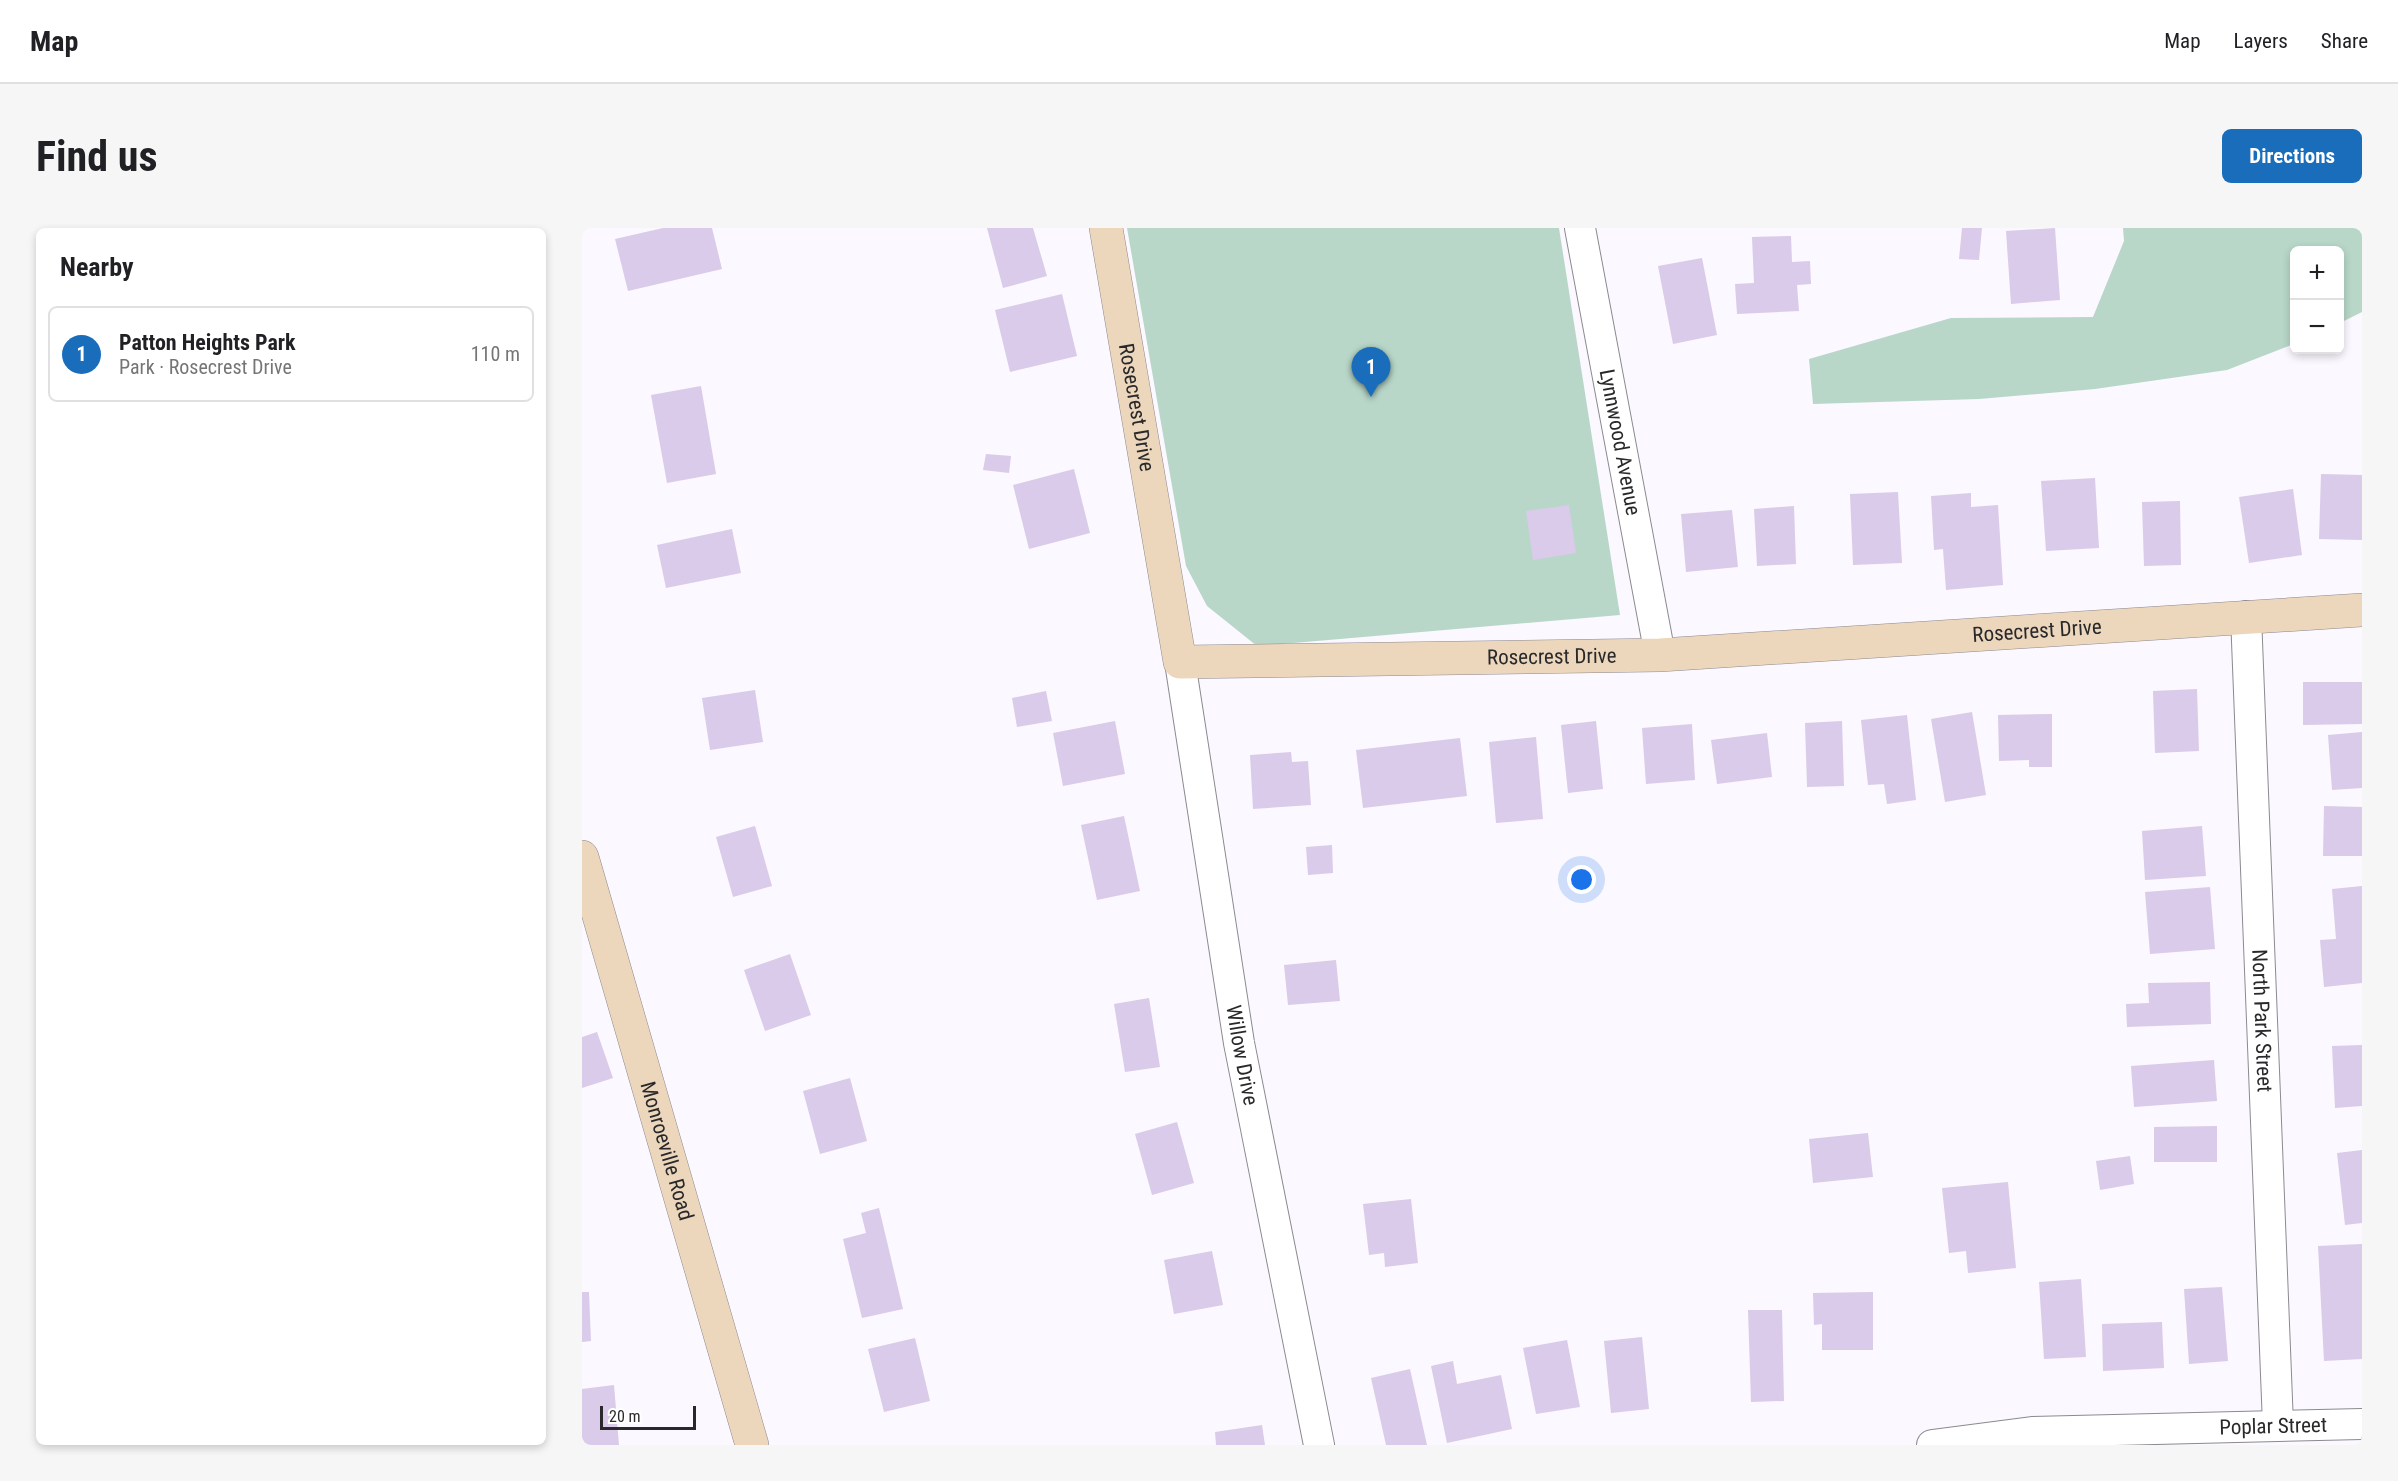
<!DOCTYPE html>
<meta charset="utf-8">
<style>
:root{--surface:#fff;--page:#f6f6f6;--text:#202124;--muted:#757577;--line:#e0e0e0;--accent:#1a6dbb}
body{margin:0;font-family:"Roboto Condensed",sans-serif;background:var(--page);color:var(--text)}
.controls{position:absolute;right:18px;top:18px;display:grid;overflow:hidden;border-radius:9px;box-shadow:0 3px 9px #0003}
.controls button{width:54px;height:54px;display:grid;place-items:center;padding:0;border:0;border-bottom:2px solid var(--line);background:var(--surface);color:var(--text);font:30px sans-serif}
.scale{position:absolute;left:18px;bottom:15px;width:96px;box-sizing:border-box;padding-left:6px;border:3px solid #29282a;border-top:0;font-size:16px;line-height:21px;white-space:nowrap;color:#29282a;-webkit-text-stroke:4px #fff;paint-order:stroke}
.you{position:absolute;left:1000px;top:652px;width:21px;height:21px;margin:-15px;border:4px solid #fff;border-radius:50%;background:#1a73e8;box-shadow:0 0 0 9px #1a73e833}
.badge{display:grid;place-items:center;width:39px;height:39px;border-radius:50%;background:var(--accent);color:#fff;font-size:20px;font-weight:700}
.pin{position:absolute;translate:-50% -50px;filter:drop-shadow(0 2px 3px #0008)}
.pin::after{content:'';position:absolute;top:32px;width:21px;height:18px;background:inherit;clip-path:polygon(0 0,100% 0,50% 100%)}
.list{margin:0;padding:0;list-style:none}
h2{display:flex;justify-content:space-between;align-items:center;height:78px;margin:0;padding:0 24px;font-size:26px}
h2 small{font-size:20px;font-weight:400;color:var(--muted)}
.list li{display:grid;grid-template-columns:39px 1fr auto;gap:18px;align-items:center;box-sizing:border-box;height:96px;margin:0 12px 12px;padding:0 12px;border:2px solid var(--line);border-radius:9px}
.list b{display:block;font-size:22px;white-space:nowrap}
.list p{margin:0;font-size:20px;white-space:nowrap;color:var(--muted)}
.list em{font-size:20px;font-style:normal;color:var(--muted)}
.map{position:relative;flex:none;width:1780px;height:1217px;overflow:hidden;border-radius:9px}
header{display:flex;align-items:center;gap:36px;box-sizing:border-box;height:84px;padding:0 30px;background:var(--surface);border-bottom:2px solid var(--line)}
header strong{font-size:28px}
nav{display:flex;gap:33px;margin-inline-start:auto;font-size:21px}
.intro{display:flex;align-items:center;justify-content:space-between;box-sizing:border-box;height:144px;padding:0 36px}
h1{margin:0;font-size:42px}
.button{padding:15px 27px;border-radius:9px;background:var(--accent);color:#fff;font-size:21px;font-weight:700}
main{display:flex;gap:36px;padding:0 36px}
aside{flex:1;background:var(--surface);border-radius:9px;box-shadow:0 3px 9px #0003}
.map>svg:first-child{display:block}
</style>
<header>
<strong>Map</strong>
<nav><a>Map</a><a>Layers</a><a>Share</a></nav>
</header>
<div class="intro"><h1>Find us</h1><a class="button">Directions</a></div>
<main>
<aside>
<h2>Nearby<small></small></h2>
<ul class="list">
<li><span class="badge">1</span><div><b>Patton Heights Park</b><p>Park · Rosecrest Drive</p></div><em>110 m</em></li>
</ul>
</aside>
<div class="map">
<svg width="1780" height="1217" viewBox="0 0 1780 1217">
<rect width="100%" height="100%" fill="#fbf8ff"/>
<path fill="#b8d7c8" d="M545,0H977L1038,387L675,418L625,378L604,338Z
M1541,0H1780V84L1758,95V22H1712V116L1645,142L1513,161L1397,171L1231,176L1227,131L1369,90L1511,89L1542,13Z"/>
<path fill="#d9cbe9" d="M81,0H130L140,41L46,63L33,11Z
M405,0H451L465,48L421,60Z
M1380,0H1400L1397,32L1377,31Z
M1473,0L1478,72L1429,76L1424,3Z
M1209,8L1210,34L1228,33L1229,56L1215,57L1217,83L1155,86L1153,56L1172,55L1170,9Z
M1120,30L1135,107L1091,116L1076,38Z
M480,66L495,128L428,144L413,82Z
M119,158L134,246L85,255L69,167Z
M404,226L429,228L427,245L401,242Z
M492,241L508,305L447,321L431,257Z
M1739,246L1780,247V312L1737,311Z
M1513,250L1517,320L1464,323L1459,253Z
M1711,261L1720,327L1667,335L1657,269Z
M1316,264L1320,335L1271,337L1268,266Z
M1389,265V279L1416,277L1421,357L1364,362L1361,321L1352,322L1349,268Z
M1598,273L1599,337L1562,338L1560,274Z
M987,277L994,325L951,332L944,283Z
M1212,278L1214,336L1175,338L1172,281Z
M1150,282L1156,339L1104,344L1099,286Z
M150,301L159,345L84,360L75,317Z
M1721,454H1780V496L1721,497Z
M1615,461L1617,523L1573,525L1571,463Z
M173,462L181,514L128,522L120,470Z
M464,463L470,493L435,499L430,470Z
M1390,484L1404,567L1363,574L1349,491Z
M1470,486V539H1447V532L1417,533L1416,487Z
M1325,487L1334,572L1305,576L1302,556L1286,557L1279,492Z
M533,493L543,546L481,558L471,505Z
M1014,493L1021,561L986,565L979,497Z
M1260,493L1262,558L1225,559L1223,495Z
M1110,496L1113,552L1064,556L1060,500Z
M1780,504V560L1750,562L1746,507Z
M1185,505L1190,549L1135,556L1129,512Z
M954,509L961,591L914,595L907,514Z
M878,510L885,568L781,580L774,522Z
M709,524L710,534L726,533L729,577L671,581L668,527Z
M1742,578L1780,579V628H1741Z
M542,588L558,663L515,672L499,597Z
M173,598L190,658L151,669L134,609Z
M1620,598L1624,648L1563,652L1560,603Z
M750,617L751,645L726,647L724,619Z
M1780,658V755L1742,759L1738,712L1754,711L1750,661Z
M1628,659L1633,721L1568,726L1563,664Z
M208,726L229,787L183,803L162,742Z
M754,732L758,773L706,777L702,737Z
M1628,754L1629,796L1545,799L1544,776L1567,775L1566,755Z
M567,770L578,839L543,844L532,776Z
M15,804L31,850L0,860V809Z
M1780,817V878L1753,880L1750,818Z
M1632,832L1635,873L1552,879L1549,838Z
M268,850L285,913L238,926L221,863Z
M595,894L612,955L570,967L553,906Z
M1635,898V934H1572V899Z
M1286,905L1291,949L1231,955L1227,911Z
M1780,922V995L1763,997L1755,925Z
M1548,928L1552,956L1518,962L1514,933Z
M1426,954L1434,1040L1386,1045L1384,1023L1367,1025L1360,960Z
M829,971L836,1035L803,1039L802,1025L787,1027L781,976Z
M297,980L321,1081L280,1090L261,1011L284,1005L279,985Z
M1780,1016V1131L1742,1133L1736,1018Z
M630,1023L641,1077L592,1086L582,1032Z
M1499,1051L1504,1129L1462,1131L1457,1054Z
M1640,1059L1646,1133L1607,1136L1602,1061Z
M0,1064H7L9,1113L0,1114Z
M1291,1064V1122H1240V1096L1232,1097L1231,1065Z
M1166,1082H1200L1202,1173L1169,1174Z
M1580,1094L1582,1140L1521,1143L1520,1096Z
M1060,1109L1067,1181L1029,1185L1022,1113Z
M333,1110L348,1173L302,1184L286,1121Z
M985,1112L998,1179L954,1186L941,1120Z
M871,1133L875,1156L919,1147L930,1201L865,1215L849,1138Z
M828,1141L845,1217H804L789,1150Z
M32,1157L37,1217H0V1161Z
M680,1197L683,1217H634L633,1204Z"/>
<g fill="none" stroke-linecap="round" stroke-linejoin="round">
<defs>
<g id="street">
<path id="s1" d="M998,0L1078,427"/>
<path id="s2" d="M1664,388L1696,1197"/>
<path id="s3" d="M598,434L657,815L737,1217"/>
<path id="s4" d="M1350,1217L1450,1204L1780,1196"/>
</g>
<g id="secondary">
<path id="s5" d="M524,0L598,434L1078,427L1780,382"/>
<path id="s6" d="M0,629L170,1217"/>
</g>
</defs>
<use href="#street" stroke="#8c898f" stroke-width="32"/>
<use href="#secondary" stroke="#8c898f" stroke-width="34"/>
<use href="#street" stroke="#fff" stroke-width="30"/>
<use href="#secondary" stroke="#ecd7bc" stroke-width="33"/>
</g>
<g text-anchor="middle" stroke-width="5" stroke-linejoin="round" paint-order="stroke">
<g font-size="21" fill="#29282a" stroke="#fff">
<text dy="7" stroke="none"><textPath href="#s5" startOffset="182">Rosecrest Drive</textPath></text>
<text dy="7" stroke="none"><textPath href="#s1" startOffset="218">Lynnwood Avenue</textPath></text>
<text dy="7" stroke="none"><textPath href="#s5" startOffset="1298">Rosecrest Drive</textPath></text>
<text dy="7" stroke="none"><textPath href="#s5" startOffset="812">Rosecrest Drive</textPath></text>
<text dy="7" stroke="none"><textPath href="#s2" startOffset="405">North Park Street</textPath></text>
<text dy="7" stroke="none"><textPath href="#s3" startOffset="398">Willow Drive</textPath></text>
<text dy="7" stroke="none"><textPath href="#s6" startOffset="306">Monroeville Road</textPath></text>
<text dy="7" stroke="none"><textPath href="#s4" startOffset="342">Poplar Street</textPath></text>
</g>
</g>
</svg>
<div class="controls">
<button>+</button>
<button>−</button>
</div>
<div class="scale">20 m</div>
<div class="you"></div>
<div class="pin badge" style="left:789px;top:169px">1</div>
</div>
</main>
